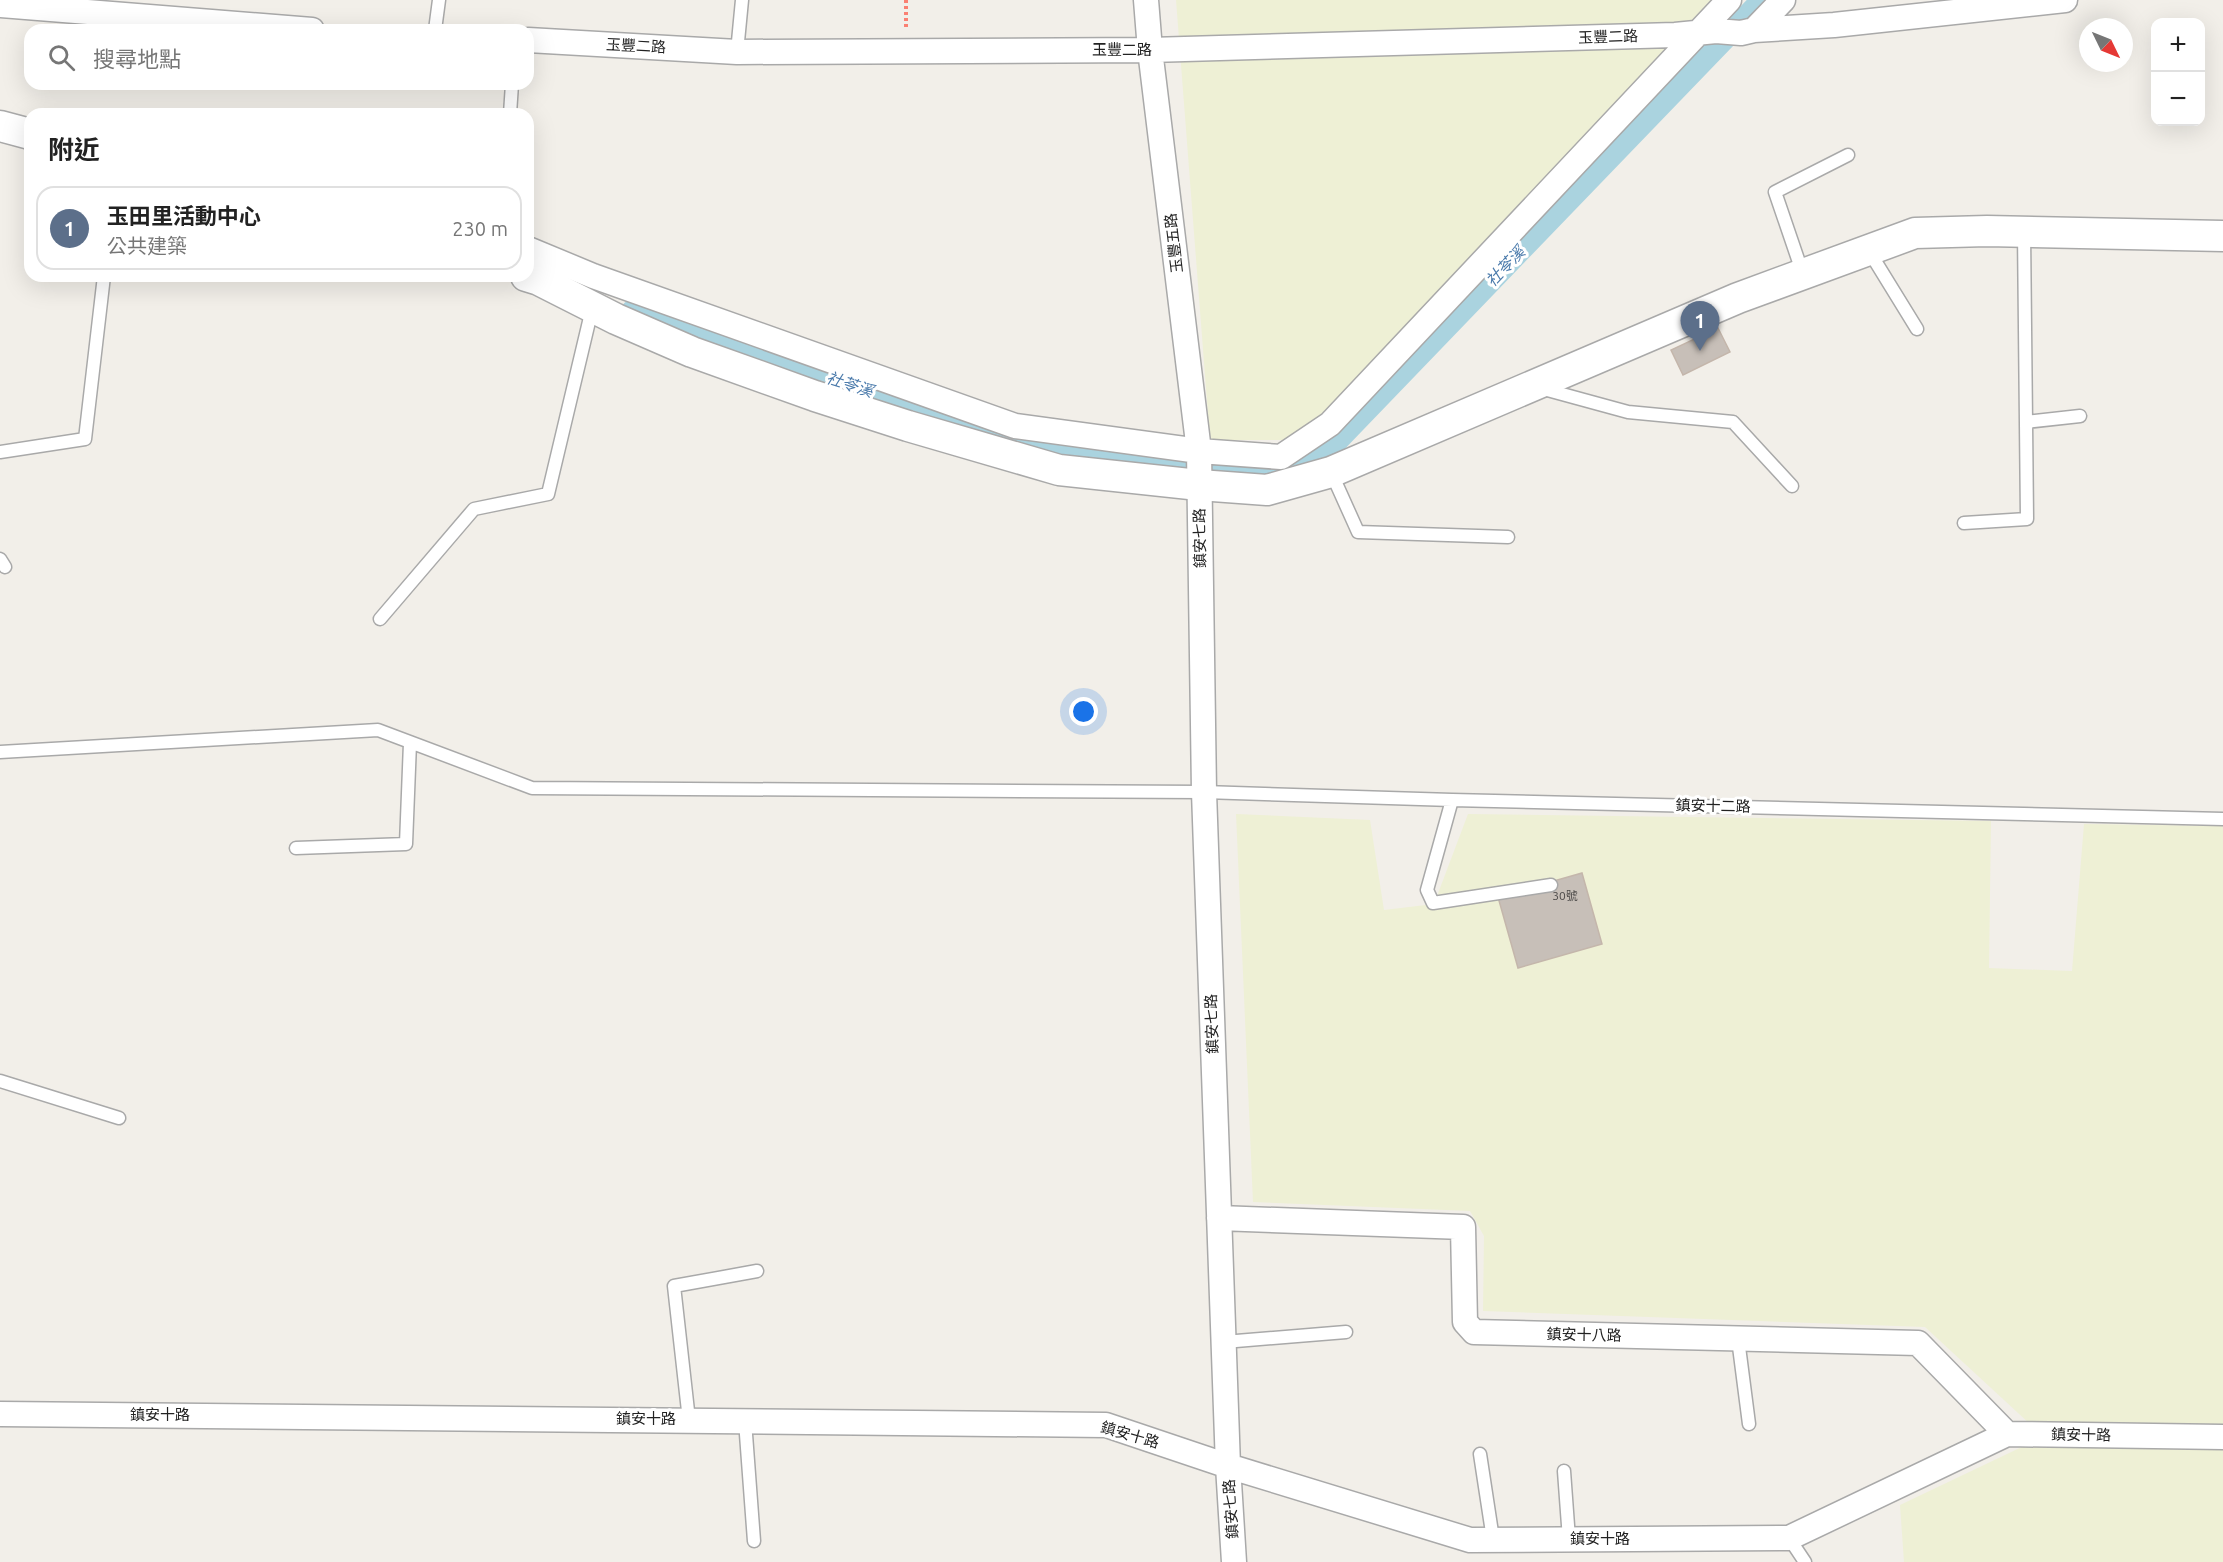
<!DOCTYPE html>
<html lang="zh-TW">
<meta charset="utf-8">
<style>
:root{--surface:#fff;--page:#f6f6f6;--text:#222;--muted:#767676;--line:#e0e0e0;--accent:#d40000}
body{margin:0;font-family:Ubuntu,"Noto Sans TC",sans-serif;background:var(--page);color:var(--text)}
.controls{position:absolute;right:18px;top:18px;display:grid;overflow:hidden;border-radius:12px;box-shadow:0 6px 24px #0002}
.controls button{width:54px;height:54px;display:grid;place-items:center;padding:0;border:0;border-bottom:2px solid var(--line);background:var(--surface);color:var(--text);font:30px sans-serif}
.compass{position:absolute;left:2079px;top:18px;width:54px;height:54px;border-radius:50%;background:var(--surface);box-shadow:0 6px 24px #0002;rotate:133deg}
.you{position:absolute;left:1084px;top:712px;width:21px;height:21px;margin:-15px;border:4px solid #fff;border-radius:50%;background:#1a73e8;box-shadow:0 0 0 9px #1a73e833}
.badge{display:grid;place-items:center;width:39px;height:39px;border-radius:50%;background:var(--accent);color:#fff;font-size:20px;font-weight:700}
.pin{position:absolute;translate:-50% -50px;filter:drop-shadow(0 2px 3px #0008)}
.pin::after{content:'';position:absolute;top:32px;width:21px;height:18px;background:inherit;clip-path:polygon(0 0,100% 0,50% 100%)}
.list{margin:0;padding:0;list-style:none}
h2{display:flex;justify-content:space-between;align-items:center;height:78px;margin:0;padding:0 24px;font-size:26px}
h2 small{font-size:20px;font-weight:400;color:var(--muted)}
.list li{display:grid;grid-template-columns:39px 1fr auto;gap:18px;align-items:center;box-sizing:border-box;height:84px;margin:0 12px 12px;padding:0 12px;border:2px solid var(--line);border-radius:18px}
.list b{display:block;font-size:22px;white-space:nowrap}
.list p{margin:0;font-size:20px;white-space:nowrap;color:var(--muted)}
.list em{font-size:20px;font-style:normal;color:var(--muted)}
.icon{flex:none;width:33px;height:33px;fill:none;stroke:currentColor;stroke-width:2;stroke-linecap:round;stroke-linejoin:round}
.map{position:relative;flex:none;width:2223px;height:1562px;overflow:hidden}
.search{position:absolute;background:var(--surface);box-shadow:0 6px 24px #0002;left:24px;top:24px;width:510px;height:66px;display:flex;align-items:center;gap:15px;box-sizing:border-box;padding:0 21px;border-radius:18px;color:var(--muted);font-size:22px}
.panel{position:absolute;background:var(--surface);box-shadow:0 6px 24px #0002;left:24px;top:108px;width:510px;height:174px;border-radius:18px}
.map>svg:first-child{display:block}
</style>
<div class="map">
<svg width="2223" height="1562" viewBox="0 0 2223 1562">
<rect width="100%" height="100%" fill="#f2efe9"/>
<path fill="#eef0d5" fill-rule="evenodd" d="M1176,0H1726L1305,440H1210Z
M1236,814L1370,820L1384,910L1434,904L1468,814L1991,821L1989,968L2072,971L2084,824L2223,826V1427L2031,1425L1925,1327L1483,1311L1484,1236L1470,1211L1253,1202ZM1582,873L1602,944L1518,968L1498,897Z
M2028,1444L2223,1450V1562H1904L1900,1505Z"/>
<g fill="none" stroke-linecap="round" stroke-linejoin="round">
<path stroke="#aad3df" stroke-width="22" d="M632,311L656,320L1053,450L1182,464
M1216,468L1244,471L1299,463L1338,440L1762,0"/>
</g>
<path fill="#c7bfb8" stroke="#c4b6ab" stroke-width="1.5" d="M1718,328L1730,352L1683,375L1671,350Z
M1582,873L1602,944L1518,968L1498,897Z"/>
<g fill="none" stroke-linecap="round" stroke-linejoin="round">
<defs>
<path id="service" d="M435,30L439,0
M737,52L742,0
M510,114L512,84
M1869,251L1917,329
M1803,274L1775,192L1848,155
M1540,388L1628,412L1733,422L1792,486
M2026,422L2080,416
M0,452L85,439L104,276
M1331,472L1358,532L1508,537
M1964,523L2027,519L2024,232
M0,559L5,567
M380,619L474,509L548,494L592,309
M0,752L378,730L532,788L1204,792L1452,800L2223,819
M1452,800L1427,890L1433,903L1551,885
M296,848L406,844L410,743
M0,1081L119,1118
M1738,1339L1749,1424
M1224,1342L1346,1332
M689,1420L674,1286L757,1271
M745,1421L754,1541
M1480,1454L1493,1539
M1564,1471L1569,1539
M1789,1538L1805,1562"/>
<path id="minor" d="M1146,0L1150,50L1199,451L1204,792L1228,1466L1234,1562
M0,5L312,30
M1754,30L1783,0
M528,40L737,52L1150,50L1675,35L1716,31L1741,33L1754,30L1834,25L2065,0
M528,249L593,276L1015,426L1199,451L1281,457L1330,424L1729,0
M1219,1218L1463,1227L1465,1322L1474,1332L1918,1343L2007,1434
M0,1414L1106,1425L1228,1466L1470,1540L1789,1538L2007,1434L2223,1437"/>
<path id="tertiary" d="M0,126L30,134
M526,276L539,280L616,319L692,352L815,396L908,426L1059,470L1199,485L1267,490L1331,472L1738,298L1915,233L1987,231L2223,236"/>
</defs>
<use href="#service" stroke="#a9a9a9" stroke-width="15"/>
<use href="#minor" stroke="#a9a9a9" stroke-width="27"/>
<use href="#tertiary" stroke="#a9a9a9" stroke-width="33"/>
<path stroke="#fa8072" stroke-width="4" stroke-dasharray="3 3" stroke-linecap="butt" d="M906,0V29"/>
<use href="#service" stroke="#fff" stroke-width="12"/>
<use href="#minor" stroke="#fff" stroke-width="24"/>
<use href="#tertiary" stroke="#fff" stroke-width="30"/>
</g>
<g text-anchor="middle" stroke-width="6" stroke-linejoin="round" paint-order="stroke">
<g font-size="12" fill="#4b4948">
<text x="1565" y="900">30號</text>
</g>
<g font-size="15" fill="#222" stroke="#fff">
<text transform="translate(1608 37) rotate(-2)" y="5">玉豐二路</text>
<text transform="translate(636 46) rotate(3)" y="5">玉豐二路</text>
<text x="1122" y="55">玉豐二路</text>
<text transform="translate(1174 243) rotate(-97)" y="5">玉豐五路</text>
<text transform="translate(1200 538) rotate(-91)" y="5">鎮安七路</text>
<text transform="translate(1713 806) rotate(1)" y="5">鎮安十二路</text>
<text transform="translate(1212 1024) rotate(-92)" y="5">鎮安七路</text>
<text transform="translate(1584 1335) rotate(1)" y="5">鎮安十八路</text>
<text x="160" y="1420">鎮安十路</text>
<text x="646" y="1424">鎮安十路</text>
<text transform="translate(1130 1435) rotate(16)" y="5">鎮安十路</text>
<text transform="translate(2081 1435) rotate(1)" y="5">鎮安十路</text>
<text transform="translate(1231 1509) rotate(-94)" y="5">鎮安七路</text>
<text x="1600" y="1544">鎮安十路</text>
</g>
<g font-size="16" font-style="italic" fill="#4a7aab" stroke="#fff">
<text transform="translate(1505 266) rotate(-46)" y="6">社苓溪</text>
<text transform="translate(850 384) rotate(18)" y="6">社苓溪</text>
</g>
</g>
</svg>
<div class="controls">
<button>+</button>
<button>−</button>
</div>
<svg class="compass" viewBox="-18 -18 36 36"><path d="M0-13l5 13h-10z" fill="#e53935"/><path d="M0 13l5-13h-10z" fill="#767676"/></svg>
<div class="you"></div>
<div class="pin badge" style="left:1700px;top:351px;background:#5c6f8a">1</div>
<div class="search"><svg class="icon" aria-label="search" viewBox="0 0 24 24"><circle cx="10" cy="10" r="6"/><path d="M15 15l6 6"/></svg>搜尋地點</div>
<section class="panel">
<h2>附近<small></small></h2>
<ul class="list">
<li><span class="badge" style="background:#5c6f8a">1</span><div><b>玉田里活動中心</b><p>公共建築</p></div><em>230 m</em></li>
</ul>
</section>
</div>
